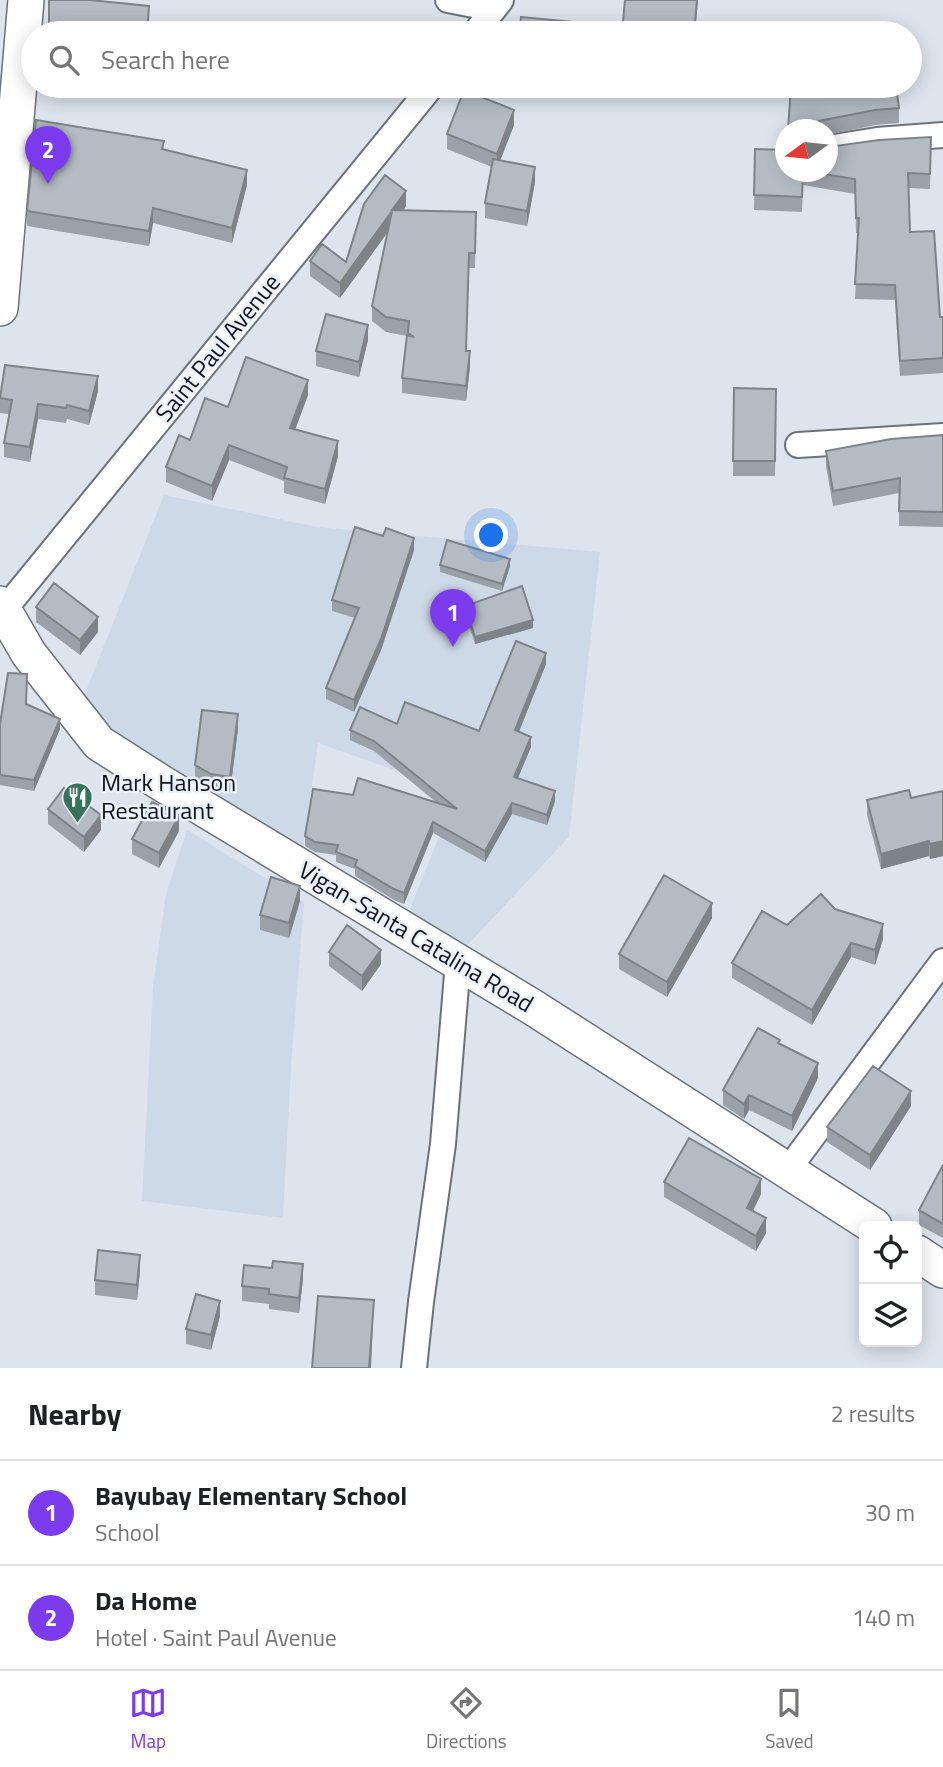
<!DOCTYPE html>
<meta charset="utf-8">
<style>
:root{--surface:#fff;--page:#f2f2f2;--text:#202124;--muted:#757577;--line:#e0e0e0;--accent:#7c3aed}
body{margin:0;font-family:"Titillium Web",sans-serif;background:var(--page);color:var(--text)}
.controls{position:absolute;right:21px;bottom:21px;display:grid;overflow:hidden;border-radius:10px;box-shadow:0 4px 18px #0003}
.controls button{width:63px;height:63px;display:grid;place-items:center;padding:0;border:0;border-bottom:2px solid var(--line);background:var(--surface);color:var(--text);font:35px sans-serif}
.compass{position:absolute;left:775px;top:119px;width:63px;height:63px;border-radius:50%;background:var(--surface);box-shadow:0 4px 18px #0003;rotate:255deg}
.you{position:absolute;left:492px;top:536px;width:24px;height:24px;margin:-18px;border:5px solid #fff;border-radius:50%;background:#1a73e8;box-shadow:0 0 0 10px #1a73e833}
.badge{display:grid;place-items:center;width:46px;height:46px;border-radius:50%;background:var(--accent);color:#fff;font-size:23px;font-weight:700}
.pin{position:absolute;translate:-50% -58px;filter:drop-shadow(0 2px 4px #0008)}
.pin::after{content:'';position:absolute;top:37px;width:24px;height:21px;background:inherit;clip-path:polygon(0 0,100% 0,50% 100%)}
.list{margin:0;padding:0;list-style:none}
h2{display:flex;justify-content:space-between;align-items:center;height:91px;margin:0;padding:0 28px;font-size:30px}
h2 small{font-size:23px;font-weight:400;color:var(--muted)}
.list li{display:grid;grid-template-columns:46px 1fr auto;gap:21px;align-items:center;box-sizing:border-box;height:105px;padding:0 28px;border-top:2px solid var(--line)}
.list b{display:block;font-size:26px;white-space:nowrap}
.list p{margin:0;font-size:23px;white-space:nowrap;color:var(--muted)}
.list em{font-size:23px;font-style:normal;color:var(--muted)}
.icon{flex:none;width:38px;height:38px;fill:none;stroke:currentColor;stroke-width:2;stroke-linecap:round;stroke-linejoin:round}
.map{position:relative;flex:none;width:943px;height:1368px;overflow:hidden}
.search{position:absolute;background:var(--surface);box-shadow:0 4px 18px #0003;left:21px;right:21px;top:21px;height:77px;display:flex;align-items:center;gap:18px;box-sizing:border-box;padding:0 24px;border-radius:38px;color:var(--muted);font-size:26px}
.sheet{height:301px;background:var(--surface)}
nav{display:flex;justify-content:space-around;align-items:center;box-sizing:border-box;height:98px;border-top:2px solid var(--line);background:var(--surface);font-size:19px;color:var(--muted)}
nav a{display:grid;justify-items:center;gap:4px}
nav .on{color:var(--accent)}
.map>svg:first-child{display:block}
</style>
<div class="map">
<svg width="943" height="1368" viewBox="0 0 943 1368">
<rect width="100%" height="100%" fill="#dde4ed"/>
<path fill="#ced9e8" d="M164,495L317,527L600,552L569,837L461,952L405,921L457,792L318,743L302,858L154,766L82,701Z
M187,830L304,902L291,1067L283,1218L142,1201L153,987L166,894Z"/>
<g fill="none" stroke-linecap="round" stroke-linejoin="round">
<defs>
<path id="minor" d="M448,0L494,9
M475,33L501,0
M828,148L877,140L943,135
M798,445L943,436
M4,610L432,86
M787,1171L943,961
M414,1368L421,1302L443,1144L458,962"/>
<path id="secondary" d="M0,308L26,0
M0,604L29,654L99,743L163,784L534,1008L874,1226
M917,1253L943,1270"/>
</defs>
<use href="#minor" stroke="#6c727a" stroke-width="28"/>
<use href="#secondary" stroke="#6c727a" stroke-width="38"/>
<use href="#minor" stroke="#fff" stroke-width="24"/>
<use href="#secondary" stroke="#fff" stroke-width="35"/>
</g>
<path fill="#9ba1a8" d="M49,0L149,21L148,33H49Z
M829,86V88L899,108V123L875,125L828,135V130H788Z
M514,125L500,160L535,182L527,226L485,218V203L492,167L447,149V134Z
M931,137L930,189L909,188L910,232L940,317H943V373L900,376L895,300L855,299L858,233H856L855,194L803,185L802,212L754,210L755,149L786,172H828L830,148Z
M164,149L247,185L232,243L153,223L149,246L27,226V211Z
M406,206L403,211L476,212L475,268H469L466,351L470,366L466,401L402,393V378L407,336L386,332L372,321V306L388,232L340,298L310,276V261L346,262Z
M368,340L359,377L316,366V351Z
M734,388L776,389L775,476H733Z
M98,391L89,425L67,419L66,423L38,419L30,462L4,457V443L9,414L0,413V393Z
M308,395L295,430L338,456L325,504L284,493V481L229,460L212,501L166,482V467L190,440L228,407Z
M943,435V527L899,526V493L833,506L826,466V451Z
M414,550L381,650L354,712L326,699V688L355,618L332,611V600Z
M440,565L510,566L502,591L440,572Z
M465,606L533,628L475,644L465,614Z
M36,607L98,632L80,655L36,622Z
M546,664L519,732L531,747L518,778L555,801L547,825L512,814L485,862L433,833L404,904L394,900L355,876V869L336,862V855L315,852L305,846V836L353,795L436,802L374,751L350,740V730L397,724L479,731Z
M27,704L60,729L34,791L0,785V724Z
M238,729L230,792L211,789L195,780V765Z
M943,791V856L930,859L929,856L881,869L867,815V800L911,798Z
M48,809L101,830L84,852L48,824Z
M179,831L159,868L132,854V839Z
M300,901L289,938L260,930V915Z
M835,909L883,939L875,965L851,957L812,1025L732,978V963L787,925Z
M712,918L667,997L619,969V954Z
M329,952L381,964L362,991L329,966Z
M780,1044L818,1078L792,1131L749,1110L744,1119L723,1105V1090Z
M911,1106L870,1170L827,1142V1127Z
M943,1165V1238L919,1225V1210Z
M664,1182L761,1194L753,1211L766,1233L756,1251L664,1197Z
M272,1268L303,1279L299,1313L269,1309V1304L242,1301V1286Z
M140,1270L137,1300L95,1295V1280Z
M220,1316L211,1350L186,1344V1329Z"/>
<path fill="#7e8388" d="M697,0H698L695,33H694Z
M514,110V125L497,169V154Z
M819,121V130H814V127Z
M535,167V182L527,226V211Z
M247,170V185L232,243V228Z
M406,191V206L392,225V210Z
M153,208V223L149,246V231Z
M392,211V226L340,298V283Z
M368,325V340L359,377V362Z
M470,351V366L466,401V386Z
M98,376V391L89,425V411Z
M308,380V395L290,443V428Z
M38,404V419L30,462V447Z
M338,441V456L325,504V489Z
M229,445V460L212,501V486Z
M414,538V550L381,650L354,712V700Z
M510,559V566L502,591V584Z
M98,617V632L80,655V640Z
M533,620V628L475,644V637Z
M546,653V664L515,741V730Z
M238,714V729L230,792V777Z
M60,719V729L34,791V780Z
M531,737V747L514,787V777Z
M555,791V801L547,825V815Z
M512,803V814L485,862V851Z
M101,815V830L84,852V837Z
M179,816V831L159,868V853Z
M433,822V833L404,904V893Z
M929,841V856L881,869V854Z
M943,841V856L930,859V844Z
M300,886V901L289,938V923Z
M712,903V918L667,997V982Z
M883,924V939L875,965V950Z
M851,943V957L812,1025V1010Z
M381,950V964L362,991V976Z
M818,1063V1078L792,1131V1116Z
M911,1091V1106L870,1170V1155Z
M749,1095V1110L744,1119V1104Z
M761,1179V1194L747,1222V1208Z
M766,1218V1233L756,1251V1236Z
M140,1255V1270L137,1300V1285Z
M303,1264V1279L299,1313V1298Z
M374,1300L371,1368H369Z
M220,1301V1316L211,1350V1335Z"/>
<path fill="#b4bbc3" stroke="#7e8388" stroke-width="2" d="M49,0H90L149,6L147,33H73L74,25L49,24Z
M625,0H697L694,33H622Z
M521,17L594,24L593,33H519Z
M791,86H828V88L850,86H896L899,108L875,110L819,121L814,127V130H788Z
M464,90L514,110L497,154L447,134Z
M36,120L164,141L162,149L247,170L232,228L153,208L149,231L27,211Z
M931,137L930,174L908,173L910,232L934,231L940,317H943V358L900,361L895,285L855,284L859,218H856L855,179L811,172H828V147L879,140Z
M755,149L786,150V172H803L802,197L754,195Z
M493,159L535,167L527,211L485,203Z
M385,175L406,191L392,210L476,212L475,253H469L466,351H470L466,386L402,378L407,335L414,337L408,333L409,321L386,317L372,306L392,211L340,283L310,261L322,244L346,262L364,204Z
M326,314L368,325L359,362L316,351Z
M246,357L308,380L290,428L338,441L325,489L284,478L287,467L229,445L212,486L166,467L179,435L190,440L205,398L228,407Z
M5,365L98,376L89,411L67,405L66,408L38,404L30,447L4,443L12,400L0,398Z
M734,388L776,389L775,461H733Z
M943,435V512L899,511L900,478L833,491L826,451L891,439Z
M355,527L383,536L386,528L414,538L381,639L354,700L326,688L359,608L332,600Z
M447,540L510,559L502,584L440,565Z
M54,583L98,617L80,640L36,607Z
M522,586L533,620L475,637L465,606Z
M516,641L546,653L515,730L531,737L514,777L555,791L547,815L512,803L485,851L433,822L404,893L394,889L355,866L357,860L336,852L338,845L315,842L305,836L313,789L353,795L358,778L457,809L374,741L350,730L360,707L397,724L405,702L479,731Z
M8,673L27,674L26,704L60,719L34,780L0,775V724Z
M202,710L238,714L230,777L211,774L195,765Z
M64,788L101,815L84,837L48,809Z
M909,790L911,798L943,791V841L930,844L929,841L881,854L867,800Z
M152,802L179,816L159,853L132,839Z
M664,875L712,903L667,982L619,954Z
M271,877L300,886L289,923L260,915Z
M821,894L835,909L883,924L875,950L851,943L812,1010L732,963L762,911L787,925Z
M347,925L381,950L362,976L329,952Z
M758,1028L780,1040L778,1043L818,1063L792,1116L749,1095L744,1104L723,1090Z
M873,1066L911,1091L870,1155L827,1127Z
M689,1138L761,1179L747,1208L766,1218L756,1236L664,1182Z
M943,1165V1224L919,1210Z
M98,1250L140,1255L137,1285L95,1280Z
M273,1261L303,1264L299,1298L269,1294V1289L242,1286L244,1265L272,1268Z
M196,1294L220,1301L211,1335L186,1329Z
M318,1296L374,1300L369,1368H312Z"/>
<defs>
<symbol id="restaurant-pin" viewBox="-11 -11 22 30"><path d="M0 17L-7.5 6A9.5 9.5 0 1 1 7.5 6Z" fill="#39725a" stroke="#eaf1fa"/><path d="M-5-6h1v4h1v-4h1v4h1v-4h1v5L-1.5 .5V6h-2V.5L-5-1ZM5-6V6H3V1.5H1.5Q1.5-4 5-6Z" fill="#fff"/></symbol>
</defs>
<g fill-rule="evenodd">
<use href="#restaurant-pin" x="60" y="780" width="35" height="47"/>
</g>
<g text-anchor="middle" stroke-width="5" stroke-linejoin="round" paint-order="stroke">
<g font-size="24" fill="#111417" stroke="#eaf1fa">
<text transform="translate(218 348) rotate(-51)" y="8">Saint Paul Avenue</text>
<text transform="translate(416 937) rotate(31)" y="8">Vigan-Santa Catalina Road</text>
</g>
<g font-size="24" fill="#111417" stroke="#eaf1fa" text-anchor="start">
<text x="101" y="791">Mark Hanson<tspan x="101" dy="28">Restaurant</tspan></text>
</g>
</g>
</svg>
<div class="controls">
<button><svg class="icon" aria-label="locate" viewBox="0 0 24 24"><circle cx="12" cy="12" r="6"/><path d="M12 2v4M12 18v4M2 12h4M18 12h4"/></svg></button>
<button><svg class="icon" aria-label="layers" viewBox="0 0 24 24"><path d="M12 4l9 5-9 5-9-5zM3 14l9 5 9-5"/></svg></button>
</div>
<svg class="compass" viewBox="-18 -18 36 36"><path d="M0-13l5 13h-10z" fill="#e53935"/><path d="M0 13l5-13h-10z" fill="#757577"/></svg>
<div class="you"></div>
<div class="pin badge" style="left:453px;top:647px">1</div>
<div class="pin badge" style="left:48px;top:184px">2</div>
<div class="search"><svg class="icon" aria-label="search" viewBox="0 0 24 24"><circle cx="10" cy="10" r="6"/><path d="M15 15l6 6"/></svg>Search here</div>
</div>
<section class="sheet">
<h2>Nearby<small>2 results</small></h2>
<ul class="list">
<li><span class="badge">1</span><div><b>Bayubay Elementary School</b><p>School</p></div><em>30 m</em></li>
<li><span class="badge">2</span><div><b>Da Home</b><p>Hotel · Saint Paul Avenue</p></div><em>140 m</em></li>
</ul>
</section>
<nav>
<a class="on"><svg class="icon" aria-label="map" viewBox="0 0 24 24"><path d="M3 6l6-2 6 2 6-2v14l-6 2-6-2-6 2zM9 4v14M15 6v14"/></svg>Map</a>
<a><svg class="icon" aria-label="directions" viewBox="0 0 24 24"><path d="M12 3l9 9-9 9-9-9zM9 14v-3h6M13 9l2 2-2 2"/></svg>Directions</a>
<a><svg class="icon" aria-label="saved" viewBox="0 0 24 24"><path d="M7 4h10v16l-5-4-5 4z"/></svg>Saved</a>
</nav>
